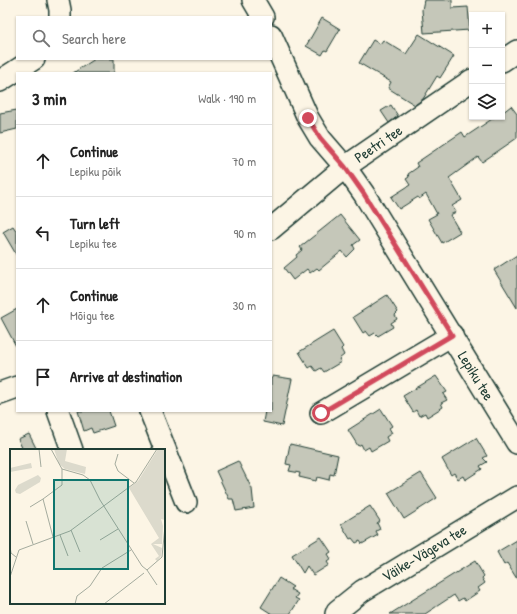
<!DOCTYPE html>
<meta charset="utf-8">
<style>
:root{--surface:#fff;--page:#f6f6f6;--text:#222;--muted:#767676;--line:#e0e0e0}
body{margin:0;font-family:"Patrick Hand",sans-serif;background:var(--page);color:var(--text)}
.controls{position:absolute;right:12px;top:12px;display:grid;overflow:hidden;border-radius:0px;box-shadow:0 1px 3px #0004}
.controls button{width:36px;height:36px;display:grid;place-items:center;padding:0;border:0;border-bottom:1px solid var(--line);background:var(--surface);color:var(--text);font:20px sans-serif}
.stop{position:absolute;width:12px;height:12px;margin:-9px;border:3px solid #d1495b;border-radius:50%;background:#fff}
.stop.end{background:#d1495b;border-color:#fff;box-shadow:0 1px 4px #0008}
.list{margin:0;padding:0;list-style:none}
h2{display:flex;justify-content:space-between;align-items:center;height:52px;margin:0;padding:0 16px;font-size:17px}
h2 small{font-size:13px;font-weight:400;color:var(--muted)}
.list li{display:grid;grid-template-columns:26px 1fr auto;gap:12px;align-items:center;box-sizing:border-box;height:72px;padding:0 16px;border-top:1px solid var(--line)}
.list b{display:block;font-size:15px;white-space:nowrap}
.list p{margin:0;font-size:13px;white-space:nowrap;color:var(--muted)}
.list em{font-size:13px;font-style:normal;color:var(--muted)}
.icon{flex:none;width:22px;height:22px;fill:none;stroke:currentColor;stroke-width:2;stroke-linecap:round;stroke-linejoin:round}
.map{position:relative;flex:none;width:517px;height:614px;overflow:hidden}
.search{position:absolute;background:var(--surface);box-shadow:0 1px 3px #0004;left:16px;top:16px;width:256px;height:44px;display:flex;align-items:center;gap:10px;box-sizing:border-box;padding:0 14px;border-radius:0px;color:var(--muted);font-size:15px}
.panel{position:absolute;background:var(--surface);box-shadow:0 1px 3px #0004;left:16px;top:72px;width:256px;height:340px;border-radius:0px}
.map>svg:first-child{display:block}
</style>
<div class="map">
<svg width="517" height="614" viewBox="0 0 517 614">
<rect width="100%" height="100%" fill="#fcf5e5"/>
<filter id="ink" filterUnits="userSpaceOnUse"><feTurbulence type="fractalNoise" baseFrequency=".025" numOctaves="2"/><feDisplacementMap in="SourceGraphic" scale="8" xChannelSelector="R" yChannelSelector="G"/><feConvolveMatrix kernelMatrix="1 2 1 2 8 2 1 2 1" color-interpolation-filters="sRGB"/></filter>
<g filter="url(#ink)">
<path fill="#c5c7b9" stroke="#1f3d34" d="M424,0H452V8L468,7L470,30L424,33L422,10Z
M322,18L340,29L327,51L325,50L322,55L306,46Z
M419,34L454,56L440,78L437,76L423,99L415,105L388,88L391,82L359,63L373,40L380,44L383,40L406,54Z
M95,59H114V73H73Z
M391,105L398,116L389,123L381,111Z
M511,106L517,114V138L482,162L478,157L449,178L462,200L452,206L456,212L450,215L460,232L442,243L428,219L437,214L426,194L419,199L418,197L399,209L391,197L410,185L406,179L409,177L408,174L418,167L416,163L462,132L465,137L495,117H502V113Z
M17,110V129L0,133V113Z
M340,215L360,240L353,245L355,249L347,257L342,251L319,270L317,268L310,273L307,269L293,280L284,268L297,257L296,255L302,250L300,247Z
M13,226L17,232V256L3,232Z
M517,255V308L494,270Z
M387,295L398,312L395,315L397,319L391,323L393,327L378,336L375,333L370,336L366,331L363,333L353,317Z
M17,309V348L1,318Z
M333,331L343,347L341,349L344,355L339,359L341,362L324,372L321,368L316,371L312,366L309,368L299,352Z
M273,376L292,379L282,426L263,422L265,411H271V378H273Z
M436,376L447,392L443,394L447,400L441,403L443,407L427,417L425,413L419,416L416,410L413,412L403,396Z
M381,409L392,426L389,428L392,433L386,437L388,441L371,451L369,447L364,450L361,444L358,446L348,430Z
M78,411H109L114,426L93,433L91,428L84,431Z
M29,434L37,450H23L18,439Z
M476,438L487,456L483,458L487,462L480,466L482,469L465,480L463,476L458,479L454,473L451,475L442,459Z
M290,444L338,455L334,475L330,474L329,480L317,477L316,481L299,477L300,473L289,471L291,465L286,464Z
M238,461L252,489L254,508L236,511L233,499H229L216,471Z
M421,473L437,498L404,519L388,493Z
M370,506L380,521L377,523L380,529L376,531L378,535L362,544L360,541L356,543L352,538L350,539L341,524Z
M321,537L331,552L328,554L331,559L327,562L329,565L313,575L307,566L303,573L292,555Z
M517,540V579L507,563L504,565L497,552Z
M475,561L484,576L482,578L485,583L478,588L480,591L465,601L463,598L458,601L454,595L425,614H390Z
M279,578L293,587L290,589L298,594L295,598L299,600L290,614H272L261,607Z"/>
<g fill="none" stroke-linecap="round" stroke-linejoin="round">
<defs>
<g id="minor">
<path d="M58,0L60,10V17"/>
<path d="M253,0L263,17"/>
<path id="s1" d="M271,35L308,118L320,138L345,167L364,194L517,443"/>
<path d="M502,61L517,51"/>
<path d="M0,81L34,59"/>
<path id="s2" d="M271,229L345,167L472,80"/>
<path d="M0,393L17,387"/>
<path d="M58,411L72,450"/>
<path d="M150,411L186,502"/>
<path d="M321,413L452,335"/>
<path id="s3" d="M336,614L337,611L362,591L517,497"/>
</g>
</defs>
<use href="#minor" stroke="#1f3d34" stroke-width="24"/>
<use href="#minor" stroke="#fcf5e5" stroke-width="21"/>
</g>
</g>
<g fill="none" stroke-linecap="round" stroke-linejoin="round" filter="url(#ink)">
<path stroke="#d1495b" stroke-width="5" d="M308,118L320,138L345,167L364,194L452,335L321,413"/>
</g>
<g text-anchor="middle" stroke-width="3" stroke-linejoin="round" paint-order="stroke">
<g font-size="15" fill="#1f3d34" stroke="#fcf5e5">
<text dy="5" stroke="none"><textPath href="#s2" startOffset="137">Peetri tee</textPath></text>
<text dy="5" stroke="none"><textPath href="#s1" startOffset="399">Lepiku tee</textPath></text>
<text dy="5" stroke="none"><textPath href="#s3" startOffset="108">Väike-Vägeva tee</textPath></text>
</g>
</g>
<g transform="translate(10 449)">
<rect width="155" height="155" fill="#fcf5e5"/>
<path d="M44,0H57L55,12L76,18L75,25L55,20L49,15ZM148,0H155V71L151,70L153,77L152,95H143L152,99L151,107L147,112L145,110L149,107L141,95L149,89L119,39L128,32ZM21,14L22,19L0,23V19ZM28,26L31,29L30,33L10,45L6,44L5,41L8,36Z" fill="#dcdacc"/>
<path fill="none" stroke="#a4ab9e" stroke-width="1" d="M29,0L31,18M41,0L52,20L73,26L80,31L90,51L132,117L137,121M108,5L105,15L108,22L124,34M20,58L33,50M16,72L23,95M61,81L70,103M50,86L58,107M43,88L33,50L52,36V20M90,91L108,80M0,97L1,104L6,108M137,121L152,108L155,77M137,121L147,136M0,128L9,101L60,82L126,33L147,0M65,155L67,147L80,137L92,119L121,101M94,155L134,124"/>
<path fill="#0f766e" fill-opacity="0.15" stroke="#0f766e" stroke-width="2" d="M44,31H118V120H44Z"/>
<rect width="155" height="155" fill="none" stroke="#1f3d34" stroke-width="2"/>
</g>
</svg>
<div class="controls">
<button>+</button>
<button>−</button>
<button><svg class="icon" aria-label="layers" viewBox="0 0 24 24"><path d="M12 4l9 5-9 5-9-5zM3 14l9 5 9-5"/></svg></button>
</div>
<div class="stop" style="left:321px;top:413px"></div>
<div class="stop end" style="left:308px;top:118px"></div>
<div class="search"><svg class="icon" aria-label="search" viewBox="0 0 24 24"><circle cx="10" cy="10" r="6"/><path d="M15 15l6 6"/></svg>Search here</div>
<section class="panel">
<h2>3 min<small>Walk · 190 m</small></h2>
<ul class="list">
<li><svg class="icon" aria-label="ahead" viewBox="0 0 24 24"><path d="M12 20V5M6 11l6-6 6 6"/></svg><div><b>Continue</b><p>Lepiku põik</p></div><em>70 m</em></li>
<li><svg class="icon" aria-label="left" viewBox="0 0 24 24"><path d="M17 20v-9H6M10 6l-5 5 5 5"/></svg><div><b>Turn left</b><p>Lepiku tee</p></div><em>90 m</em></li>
<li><svg class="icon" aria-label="ahead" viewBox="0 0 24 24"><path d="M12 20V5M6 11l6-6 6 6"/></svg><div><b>Continue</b><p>Mõigu tee</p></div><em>30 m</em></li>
<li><svg class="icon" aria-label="arrive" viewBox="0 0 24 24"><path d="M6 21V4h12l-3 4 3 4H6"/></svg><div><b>Arrive at destination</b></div></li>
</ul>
</section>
</div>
